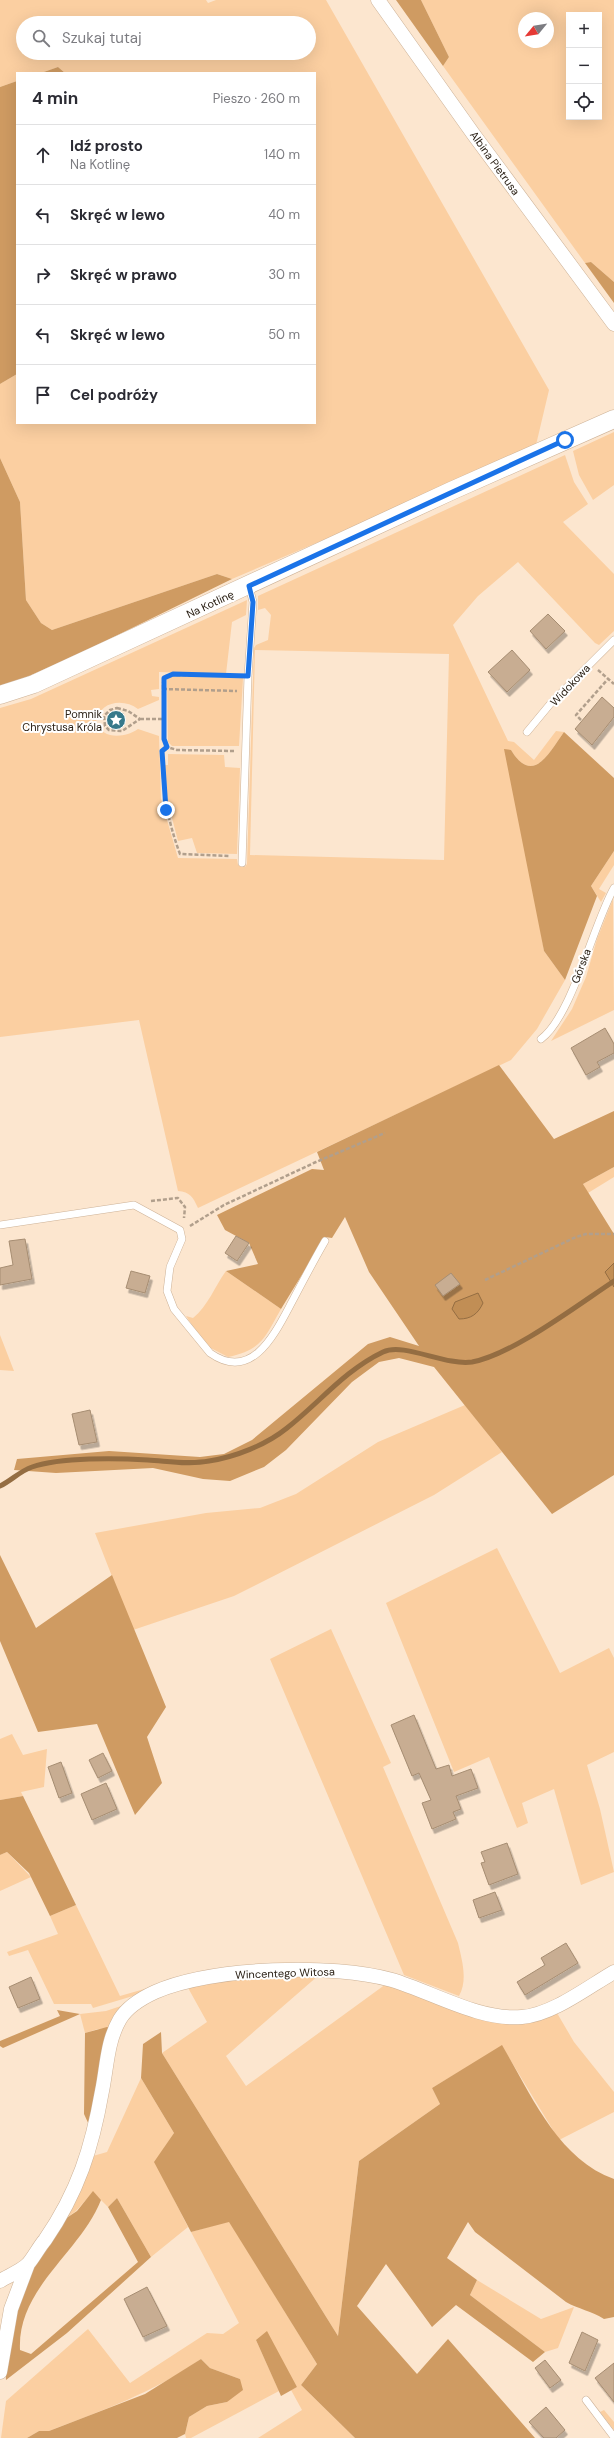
<!DOCTYPE html>
<html lang="pl">
<meta charset="utf-8">
<style>
:root{--surface:#fff;--page:#f2f2f3;--text:#2b2b33;--muted:#7c7c81;--line:#e1e1e2}
body{margin:0;font-family:"DM Sans",sans-serif;background:var(--page);color:var(--text)}
.controls{position:absolute;right:12px;top:12px;display:grid;overflow:hidden;border-radius:0px;box-shadow:0 4px 16px #0002}
.controls button{width:36px;height:36px;display:grid;place-items:center;padding:0;border:0;border-bottom:1px solid var(--line);background:var(--surface);color:var(--text);font:20px sans-serif}
.compass{position:absolute;left:518px;top:12px;width:36px;height:36px;border-radius:50%;background:var(--surface);box-shadow:0 4px 16px #0002;rotate:240deg}
.stop{position:absolute;width:12px;height:12px;margin:-9px;border:3px solid #1a73e8;border-radius:50%;background:#fff}
.stop.end{background:#1a73e8;border-color:#fff;box-shadow:0 1px 4px #0008}
.list{margin:0;padding:0;list-style:none}
h2{display:flex;justify-content:space-between;align-items:center;height:52px;margin:0;padding:0 16px;font-size:17px}
h2 small{font-size:13px;font-weight:400;color:var(--muted)}
.list li{display:grid;grid-template-columns:26px 1fr auto;gap:12px;align-items:center;box-sizing:border-box;height:60px;padding:0 16px;border-top:1px solid var(--line)}
.list b{display:block;font-size:15px;white-space:nowrap}
.list p{margin:0;font-size:13px;white-space:nowrap;color:var(--muted)}
.list em{font-size:13px;font-style:normal;color:var(--muted)}
.icon{flex:none;width:22px;height:22px;fill:none;stroke:currentColor;stroke-width:2;stroke-linecap:round;stroke-linejoin:round}
.map{position:relative;flex:none;width:614px;height:2438px;overflow:hidden}
.search{position:absolute;background:var(--surface);box-shadow:0 4px 16px #0002;left:16px;top:16px;width:300px;height:44px;display:flex;align-items:center;gap:10px;box-sizing:border-box;padding:0 14px;border-radius:22px;color:var(--muted);font-size:15px}
.panel{position:absolute;background:var(--surface);box-shadow:0 4px 16px #0002;left:16px;top:72px;width:300px;height:352px;border-radius:0px}
.map>svg:first-child{display:block}
</style>
<div class="map">
<svg width="614" height="2438" viewBox="0 0 614 2438">
<defs>
<filter id="shadow"><feDropShadow dx="2.5" dy="4.5" stdDeviation="0" flood-color="#0004"/></filter>
</defs>
<rect width="100%" height="100%" fill="#fce6cf"/>
<path fill="#fbcfa1" fill-rule="evenodd" d="M0,0H206L208,3L216,0H326L549,390L536,445L431,494L232,579L217,574L52,630L41,623L26,600L20,502L0,458V384L17,374V423H315V73H65L58,67L41,73H17V81L0,87ZM23,23H309V53H23Z
M421,0H614V282L591,262L585,263L443,66L449,57ZM569,15H599V117H569ZM524,18H548V42H524Z
M614,432V485L593,500L579,475L573,451Z
M565,455L574,482L588,504L563,522L614,574V631L599,645L595,643L518,562L478,596L453,625L508,741L514,742L534,760L556,731L564,732C549,753 533,786 511,750L544,951L565,980L537,1029L511,1060L198,1208C193,1197 190,1192 178,1191L139,1020L0,1037V708L31,699L247,600L246,615L232,622L226,674L159,672V689L151,690L152,696L159,697V700L138,709C124,698 99,701 96,722C102,740 125,738 138,729L159,736L161,799L178,858L237,859L238,865L245,867L247,864L254,648L256,645L268,640L271,615L265,608L258,610V596ZM255,650L449,654L444,860L250,855Z
M167,676L243,678L239,746H172L168,742Z
M168,754L224,755L225,767L240,768L237,854L197,853L192,838L178,841L167,799L164,765H168Z
M614,851V865L599,889L606,893L601,902L591,886Z
M613,899L614,1010L551,1041L572,1009L586,977L597,939Z
M614,1167V1177L588,1193L583,1184Z
M226,1271L281,1309C265,1337 262,1350 228,1357L205,1345L186,1316L193,1318C208,1306 215,1286 226,1271Z
M0,1335L14,1371L0,1370Z
M465,1405L502,1452L434,1495L234,1596L133,1630L95,1533L206,1513L260,1508L296,1494L378,1442Z
M497,1548L560,1673L609,1648L614,1658V1752L587,1765L600,1809L614,1872L581,1885L554,1789L522,1803L528,1823L517,1828L489,1757L454,1772L386,1603Z
M331,1629L391,1763L383,1767L458,1943C462,1960 468,1980 459,1996L404,1975L270,1659Z
M12,1734L23,1755L47,1749L44,1787L21,1792L23,1796L0,1800V1739Z
M7,1852L31,1877L0,1891V1855Z
M76,1905L120,1996L148,1988L133,1996L93,2008L91,2004H54L28,1950L9,1956L7,1952L58,1934L50,1916Z
M257,1975H319L226,2056L246,2086L386,1984L490,2021L557,2013L574,2042L614,2092V2112L559,2140L502,2046L432,2088L440,2104L359,2161L338,2336L162,2053L207,2022L187,1986Z
M127,2004L111,2028L98,2029L85,2033L80,2014L106,2011Z
M141,2078L174,2133L155,2162L188,2227L151,2257L117,2198L108,2207L93,2192L76,2211L65,2219L93,2156L107,2152Z
M229,2221L317,2364L301,2385L355,2438H258L302,2410L291,2390L297,2387L256,2340L279,2391L191,2438H186L185,2434L189,2417L207,2406L227,2402L240,2379L210,2368L201,2359C153,2393 103,2410 49,2431H39L27,2438H1L6,2401L88,2329L130,2383L207,2333L223,2334L239,2323L191,2232Z
M477,2280L541,2319L574,2307L558,2348L545,2352L470,2295Z
M604,2410L614,2422V2430L600,2412Z"/>
<path fill="#cf9b62" d="M396,0H421L449,57L443,66Z
M58,67L65,73H41Z
M17,81V374L0,384V87Z
M591,262L614,282V303L585,263Z
M0,458L20,502L26,600L41,623L52,630L217,574L232,579L79,654L20,680L0,686Z
M564,732L614,778V851L591,886L597,896L565,980L544,951L504,749L511,750C533,786 549,753 564,732Z
M499,1065L554,1139L614,1111V1167L583,1184L614,1234V1475L552,1514L434,1367L399,1358L379,1362L352,1382L286,1450L264,1467L230,1481L203,1479L153,1468L56,1473L14,1470L17,1459L109,1451L200,1457L224,1454L252,1440L368,1344L390,1337L419,1346L369,1272L345,1217L332,1238L325,1237L281,1309L226,1271L258,1264L249,1243L225,1230L217,1215L312,1169L324,1170L317,1152Z
M0,1555L36,1628L112,1575L166,1707L147,1737L162,1783L135,1815L97,1724L38,1732L0,1641Z
M23,1796L76,1905L50,1916L29,1873L7,1852L0,1855V1800Z
M57,2010L80,2014L3,2048L0,2046V2041L60,2016Z
M107,2027L111,2028L90,2127L84,2114L85,2033Z
M161,2032L162,2053L338,2336L359,2161L440,2104L432,2088L502,2045C531,2094 557,2158 614,2179V2317L604,2319C592,2311 578,2309 566,2302L475,2232L468,2222L447,2258L477,2280L470,2295L545,2352L533,2362L456,2305L432,2327L386,2264L357,2306L417,2374L448,2339L535,2438H355L301,2385L317,2364L229,2222L191,2232L154,2162L174,2133L141,2078L143,2044Z
M93,2191L101,2200C80,2253 17,2288 20,2350L31,2354L138,2262L108,2207L117,2198L151,2257L67,2333L6,2380L5,2363L16,2309L33,2267L65,2219L77,2211Z
M267,2331L297,2387L281,2396L256,2340Z
M201,2359L210,2368L240,2379L243,2390L227,2402L207,2406L189,2417L185,2434L177,2438H27L39,2431H49L145,2394Z"/>
<path fill="#c18e55" stroke="#946d42" d="M614,1263V1287L605,1272Z
M478,1293L483,1303C478,1314 471,1319 459,1319L452,1309L455,1302Z"/>
<g fill="none" stroke-linecap="round" stroke-linejoin="round">
<path stroke="#946d42" stroke-width="5" d="M0,1486C11,1481 20,1471 32,1467C61,1457 117,1458 148,1460C167,1461 189,1465 209,1461C235,1457 266,1445 287,1428C319,1403 345,1370 383,1352C404,1342 445,1366 472,1362C512,1355 579,1304 614,1281"/>
</g>
<path fill="#c8ad92" stroke="#a68d72" filter="url(#shadow)" d="M548,614L565,631L546,649L530,631Z
M512,650L530,670L507,692L488,672Z
M602,697L614,708V717L592,745L575,729Z
M605,1028L614,1044V1053L597,1062L600,1067L586,1075L571,1048Z
M236,1236L249,1243L237,1261L225,1253Z
M25,1239L32,1279L0,1285V1268L13,1265L9,1241Z
M131,1271L150,1276L145,1293L126,1288Z
M451,1273L460,1284L443,1296L435,1285Z
M90,1410L97,1442L79,1445L72,1414Z
M414,1715L436,1769L449,1765L452,1776L471,1769L478,1788L456,1796L461,1809L453,1812L456,1819L432,1829L422,1803L431,1800L419,1773L412,1776L391,1725Z
M103,1753L112,1771L98,1778L89,1760Z
M61,1762L72,1793L59,1798L48,1767Z
M106,1783L117,1809L92,1820L81,1794Z
M507,1843L518,1874L489,1885L481,1863L485,1862L481,1852Z
M495,1892L502,1910L479,1918L473,1900Z
M566,1943L578,1963L525,1995L517,1982L545,1965L541,1958Z
M31,1977L40,1999L18,2008L9,1987Z
M147,2287L167,2326L143,2337L124,2299Z
M582,2332L598,2340L585,2371L569,2363Z
M545,2360L561,2380L550,2388L535,2368Z
M614,2363V2402L595,2378Z
M546,2407L565,2430L556,2438H544L529,2422Z"/>
<g fill="none" stroke-linecap="round" stroke-linejoin="round">
<defs>
<path id="service" d="M527,732L551,703L614,640
M242,863L248,676L253,602L249,586
M541,1039C572,1016 593,925 614,888
M0,1225L134,1205L180,1230L182,1239L170,1267L167,1291L174,1309L210,1353C254,1384 277,1329 294,1298C304,1279 314,1260 325,1241
M586,2400L614,2437"/>
<path id="minor" d="M378,0L474,135L614,324
M0,2281C8,2276 21,2271 28,2264C34,2257 39,2247 45,2240C78,2192 92,2148 102,2091C107,2067 107,2041 120,2019C128,2006 142,1998 155,1992C212,1967 333,1963 392,1980C432,1992 480,2021 522,2017C552,2015 588,1987 614,1972
M0,2372L11,2309L28,2264"/>
<path id="tertiary" d="M0,695L34,684L451,491L614,419"/>
</defs>
<use href="#service" stroke="#cdb297" stroke-width="8"/>
<use href="#minor" stroke="#cdb297" stroke-width="15"/>
<use href="#tertiary" stroke="#cdb297" stroke-width="19"/>
<path stroke="#b19f8c" stroke-width="2.5" stroke-dasharray="4 2" stroke-linecap="butt" d="M598,670L614,684
M163,689L237,691
M117,708L128,711L140,719L122,731L109,730L105,726L104,716L110,710Z
M140,719H164
M581,720L576,715L608,679
M167,747L162,751C162,788 167,819 180,854L230,856
M234,751L177,750L167,747L164,739L163,683L166,676L169,675L237,676
M151,1201L178,1198L185,1207L184,1218
M190,1226L224,1205L316,1162L385,1133
M485,1280L576,1237L586,1234H614"/>
<use href="#service" stroke="#fff" stroke-width="7"/>
<use href="#minor" stroke="#fff" stroke-width="14"/>
<use href="#tertiary" stroke="#fff" stroke-width="18"/>
</g>
<g fill="none" stroke-linecap="round" stroke-linejoin="round">
<path stroke="#1a73e8" stroke-width="5" d="M166,810L162,751L167,747L164,739V678L173,674L248,676L253,602L249,586L565,440"/>
</g>
<defs>
<symbol id="sight-disc" viewBox="-11 -11 22 22"><circle r="9.5" fill="#37798b" stroke="#fff"/><path d="M0-6L1.8-2.2L6-1.7L2.9 1.2L3.7 5.4L0 3.3L-3.7 5.4L-2.9 1.2L-6-1.7L-1.8-2.2Z" fill="#fff"/></symbol>
</defs>
<g fill-rule="evenodd">
<use href="#sight-disc" x="105" y="709" width="22" height="22"/>
</g>
<g text-anchor="middle" stroke-width="4" stroke-linejoin="round" paint-order="stroke">
<g font-size="11" fill="#2a2015" stroke="#fff">
<text transform="translate(495 163) rotate(54)" y="4">Albina Pietrusa</text>
<text transform="translate(210 604) rotate(-25)" y="4">Na Kotlinę</text>
<text transform="translate(570 685) rotate(-47)" y="4">Widokowa</text>
<text transform="translate(581 966) rotate(-69)" y="4">Górska</text>
<text transform="translate(285 1973) rotate(-2)" y="4">Wincentego Witosa</text>
</g>
<g font-size="11" fill="#2a2015" stroke="#fff" text-anchor="end">
<text x="102" y="718">Pomnik<tspan x="102" dy="13">Chrystusa Króla</tspan></text>
</g>
</g>
</svg>
<div class="controls">
<button>+</button>
<button>−</button>
<button><svg class="icon" aria-label="locate" viewBox="0 0 24 24"><circle cx="12" cy="12" r="6"/><path d="M12 2v4M12 18v4M2 12h4M18 12h4"/></svg></button>
</div>
<svg class="compass" viewBox="-18 -18 36 36"><path d="M0-13l5 13h-10z" fill="#e53935"/><path d="M0 13l5-13h-10z" fill="#7c7c81"/></svg>
<div class="stop" style="left:565px;top:440px"></div>
<div class="stop end" style="left:166px;top:810px"></div>
<div class="search"><svg class="icon" aria-label="search" viewBox="0 0 24 24"><circle cx="10" cy="10" r="6"/><path d="M15 15l6 6"/></svg>Szukaj tutaj</div>
<section class="panel">
<h2>4 min<small>Pieszo · 260 m</small></h2>
<ul class="list">
<li><svg class="icon" aria-label="ahead" viewBox="0 0 24 24"><path d="M12 20V5M6 11l6-6 6 6"/></svg><div><b>Idź prosto</b><p>Na Kotlinę</p></div><em>140 m</em></li>
<li><svg class="icon" aria-label="left" viewBox="0 0 24 24"><path d="M17 20v-9H6M10 6l-5 5 5 5"/></svg><div><b>Skręć w lewo</b></div><em>40 m</em></li>
<li><svg class="icon" aria-label="right" viewBox="0 0 24 24"><path d="M7 20v-9h11M14 6l5 5-5 5"/></svg><div><b>Skręć w prawo</b></div><em>30 m</em></li>
<li><svg class="icon" aria-label="left" viewBox="0 0 24 24"><path d="M17 20v-9H6M10 6l-5 5 5 5"/></svg><div><b>Skręć w lewo</b></div><em>50 m</em></li>
<li><svg class="icon" aria-label="arrive" viewBox="0 0 24 24"><path d="M6 21V4h12l-3 4 3 4H6"/></svg><div><b>Cel podróży</b></div></li>
</ul>
</section>
</div>
